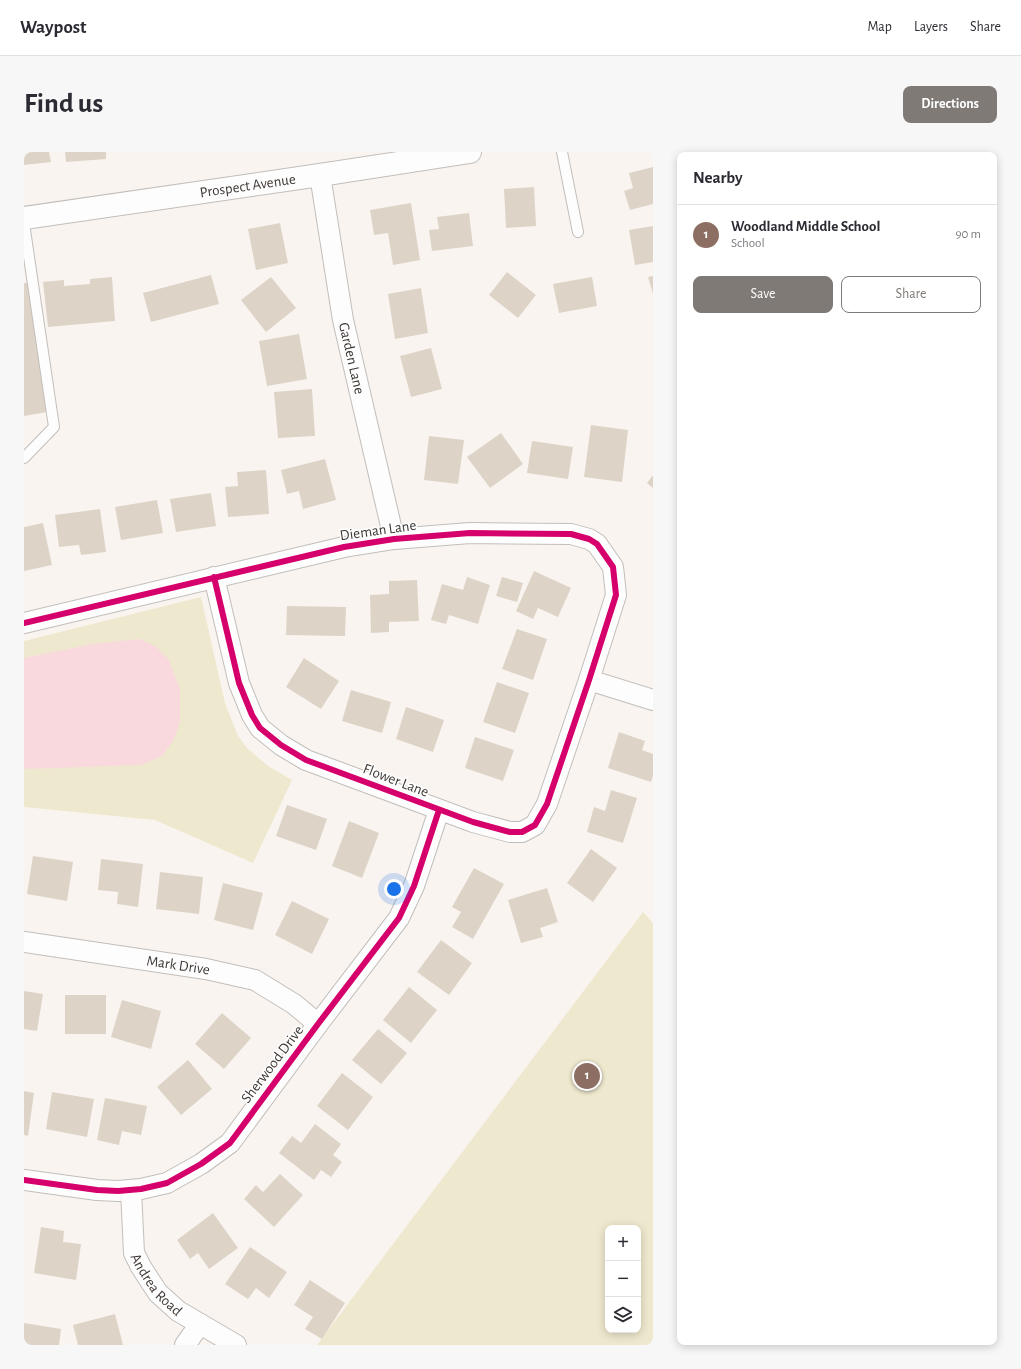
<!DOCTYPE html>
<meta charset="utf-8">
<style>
:root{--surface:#fff;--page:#f7f7f7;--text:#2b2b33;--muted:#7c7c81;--line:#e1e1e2;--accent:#807a76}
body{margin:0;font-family:"Alegreya Sans",sans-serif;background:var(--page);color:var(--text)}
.controls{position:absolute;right:12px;bottom:12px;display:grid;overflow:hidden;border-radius:8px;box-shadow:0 2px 10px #0003}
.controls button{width:36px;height:36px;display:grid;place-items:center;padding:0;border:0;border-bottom:1px solid var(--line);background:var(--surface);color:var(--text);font:20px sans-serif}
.you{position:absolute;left:370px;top:737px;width:14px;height:14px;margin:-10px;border:3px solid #fff;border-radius:50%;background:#1a73e8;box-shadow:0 0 0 6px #1a73e833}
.badge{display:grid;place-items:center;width:26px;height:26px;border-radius:50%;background:var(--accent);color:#fff;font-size:13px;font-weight:700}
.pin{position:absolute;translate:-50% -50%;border:2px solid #fff;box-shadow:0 1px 4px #0006}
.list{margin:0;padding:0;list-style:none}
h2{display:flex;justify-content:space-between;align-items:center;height:52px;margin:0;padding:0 16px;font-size:17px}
h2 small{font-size:13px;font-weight:400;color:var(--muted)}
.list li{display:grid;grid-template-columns:26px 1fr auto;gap:12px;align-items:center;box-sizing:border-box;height:60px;padding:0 16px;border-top:1px solid var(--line)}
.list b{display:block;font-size:15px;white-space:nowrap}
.list p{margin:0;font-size:13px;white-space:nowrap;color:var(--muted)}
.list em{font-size:13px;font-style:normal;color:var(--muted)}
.actions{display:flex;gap:8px;padding:12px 16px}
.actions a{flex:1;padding:9px 0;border:1px solid var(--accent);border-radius:8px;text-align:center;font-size:14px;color:var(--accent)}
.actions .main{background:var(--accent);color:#fff}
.icon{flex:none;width:22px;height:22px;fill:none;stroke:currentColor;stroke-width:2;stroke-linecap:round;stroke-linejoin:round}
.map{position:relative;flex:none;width:629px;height:1193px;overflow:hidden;border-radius:8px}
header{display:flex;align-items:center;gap:24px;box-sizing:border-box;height:56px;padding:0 20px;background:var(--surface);border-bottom:1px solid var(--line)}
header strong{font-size:19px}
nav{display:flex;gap:22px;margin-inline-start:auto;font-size:14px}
.intro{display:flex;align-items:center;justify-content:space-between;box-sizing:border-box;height:96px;padding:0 24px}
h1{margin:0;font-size:28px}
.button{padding:10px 18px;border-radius:8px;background:var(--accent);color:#fff;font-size:14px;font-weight:700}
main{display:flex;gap:24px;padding:0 24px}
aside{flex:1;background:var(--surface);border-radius:8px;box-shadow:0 2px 10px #0003}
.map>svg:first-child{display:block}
</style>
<header>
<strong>Waypost</strong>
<nav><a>Map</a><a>Layers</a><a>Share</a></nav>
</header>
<div class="intro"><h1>Find us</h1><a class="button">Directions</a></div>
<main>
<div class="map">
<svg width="629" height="1193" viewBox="0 0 629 1193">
<rect width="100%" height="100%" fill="#faf4f0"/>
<path fill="#eee8ce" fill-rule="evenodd" d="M177,445L201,551L214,584L223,596L244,614L268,628L229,711L131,668L0,655V489Z
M619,760L629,771V1193H293ZM584,1076H614V1178H584Z"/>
<path fill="#f9d9dd" d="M115,487L131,494L145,508L156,538V570L149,589L138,604L117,613L0,617V506L69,492Z"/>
<path fill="#ddd4c7" d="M0,0H25L27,10L0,13Z
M41,0H82V7L42,10Z
M629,15V52L606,58L600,39L609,36L605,21Z
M510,35L512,74L482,76L480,37Z
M387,51L396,108L369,113L364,81L350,83L346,58Z
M445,61L449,94L408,99L405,78L415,77L413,65Z
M256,71L264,111L232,118L224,77Z
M629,74V110L611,113L605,78Z
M483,120L512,143L494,166L465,143Z
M187,123L195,152L127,170L119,141Z
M629,124V142L624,125Z
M88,125L91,169L24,175L19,130L40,128V134L66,132V127Z
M247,125L272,156L242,180L217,148Z
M568,125L573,154L535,161L529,132Z
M0,131H4L23,260L0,264Z
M397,136L404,181L371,187L364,142Z
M275,182L283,227L243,234L235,189Z
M407,196L418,237L387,245L376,204Z
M288,237L291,284L254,286L250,240Z
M567,273L604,278L598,330L560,325Z
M477,281L499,312L466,336L443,305Z
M405,284L440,288L434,332L400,328Z
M508,289L549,295L544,327L503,321Z
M301,307L312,348L279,357L275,339L263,342L257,318Z
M242,318L245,362L204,365L201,335L214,334L213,320Z
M629,323V336L623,331Z
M187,341L192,374L152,380L146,347Z
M133,348L139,381L97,388L91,355Z
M76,357L82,400L57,403L55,393L35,395L31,363Z
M19,371L28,413L0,419V375Z
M510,419L547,436L534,465L514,456L509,467L492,459Z
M443,425L466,433L454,472L425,463L422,472L407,468L418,432L439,438Z
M478,425L499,431L493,450L472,444Z
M393,428L395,469L365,470V480L347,481L346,443L365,442V429Z
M263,454L322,455L321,484L262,483Z
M493,477L523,487L509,528L478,517Z
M280,506L315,529L297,557L262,535Z
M473,530L505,541L491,581L459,570Z
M327,538L367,550L358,581L318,569Z
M382,555L420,568L409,600L372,587Z
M595,580L621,589L618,598L629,602V624L627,630L584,616Z
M451,585L490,598L479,629L441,616Z
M587,638L613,646L599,691L563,680L570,655L581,659Z
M263,653L303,667L292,698L252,684Z
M325,669L355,681L338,726L308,714Z
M567,697L593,716L569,750L543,731Z
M9,704L49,710L43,749L3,742Z
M77,707L119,712L114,755L93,752L94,740L74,738Z
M450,716L480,732L449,787L428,775L437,760L428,755Z
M136,720L179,725L175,762L132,757Z
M199,731L239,741L229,778L190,768Z
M523,736L534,770L516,776L519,785L497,791L484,748Z
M268,749L305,767L288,802L251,783Z
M417,788L448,811L425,843L393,820Z
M385,835L413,858L387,891L359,868Z
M0,839L19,842L13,879L0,877Z
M41,843H82V882H41Z
M98,848L137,859L127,897L87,885Z
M198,861L227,886L200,917L171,892Z
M354,877L383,901L357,932L328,908Z
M164,908L188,937L157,963L133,935Z
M318,921L349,945L324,978L293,954Z
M0,939L10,941L4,984L0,983Z
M28,940L70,947L63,985L22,977Z
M81,946L123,954L117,983L98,979L95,993L73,988Z
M291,972L317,992L309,1003L318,1010L307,1025L297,1018L290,1028L255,1001L268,984L277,991Z
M256,1022L279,1043L250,1075L220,1047L232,1033L239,1040Z
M189,1061L214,1096L185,1117L174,1101L166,1107L153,1088Z
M17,1075L40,1079L39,1090L57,1092L52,1128L10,1121Z
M226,1095L263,1120L245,1146L232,1136L224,1147L201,1132Z
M286,1128L321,1151L298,1187L281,1177L289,1165L270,1153Z
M91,1162L99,1193H54L49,1173Z
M0,1171L37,1177L35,1193H0Z"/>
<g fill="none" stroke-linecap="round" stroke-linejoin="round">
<defs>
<path id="service" d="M538,0L554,80
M0,71L30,275L0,306"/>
<g id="minor">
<path id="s1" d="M296,23L319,168L370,387"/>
<path d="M0,471L320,395L370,387L446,381L547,382L565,387L573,392L589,415L592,443L565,528L523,652L511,673L498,680H486L449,670L282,608L257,593L236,576L228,563L215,531L190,425"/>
<path d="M565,528L629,548"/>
<path id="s2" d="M0,790L182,817L231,828L270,852L294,872"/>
<path d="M0,1028L73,1038L94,1039L117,1037L143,1031L177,1012L206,991L294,872L375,766L390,734L415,658"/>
<path id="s3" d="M107,1038L110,1101L117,1115L134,1141L154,1159L212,1193"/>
<path d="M161,1193L176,1172"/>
</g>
<g id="tertiary">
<path id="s4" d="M0,66L296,23L446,0"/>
</g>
</defs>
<use href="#service" stroke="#c2beba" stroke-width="12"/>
<use href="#minor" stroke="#c2beba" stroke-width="22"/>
<use href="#tertiary" stroke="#c2beba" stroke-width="24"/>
<use href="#service" stroke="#fefdfd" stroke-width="10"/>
<use href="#minor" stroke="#fefdfd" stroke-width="20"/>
<use href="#tertiary" stroke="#fefdfd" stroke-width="22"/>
<defs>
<path id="cycleway" d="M0,471L320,395L370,387L446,381L547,382L565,387L573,392L589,415L592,443L565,528L523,652L511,673L498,680H486L449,670L282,608L257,593L236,576L228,563L215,531L190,425
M0,1028L73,1038L94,1039L117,1037L143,1031L177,1012L206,991L294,872L375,766L390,734L415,658"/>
</defs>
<use href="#cycleway" stroke="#fff" stroke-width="8"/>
<use href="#cycleway" stroke="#d6006c" stroke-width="6"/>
</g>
<g text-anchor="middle" stroke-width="3" stroke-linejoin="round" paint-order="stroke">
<g font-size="15" fill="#3e3835" stroke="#fff">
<text dy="5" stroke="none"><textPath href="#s4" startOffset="226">Prospect Avenue</textPath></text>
<text dy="5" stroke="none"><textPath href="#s1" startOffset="186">Garden Lane</textPath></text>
<text transform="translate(354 378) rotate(-8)" y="5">Dieman Lane</text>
<text transform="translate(372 628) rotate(21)" y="5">Flower Lane</text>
<text dy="5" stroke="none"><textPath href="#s2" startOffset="156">Mark Drive</textPath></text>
<text transform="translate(248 912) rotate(-53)" y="5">Sherwood Drive</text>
<text dy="5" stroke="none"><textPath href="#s3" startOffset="102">Andrea Road</textPath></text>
</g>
</g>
</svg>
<div class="controls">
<button>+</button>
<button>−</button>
<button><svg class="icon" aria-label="layers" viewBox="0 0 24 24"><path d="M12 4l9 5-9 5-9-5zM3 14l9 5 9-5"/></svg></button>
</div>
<div class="you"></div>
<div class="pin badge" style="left:563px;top:924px;background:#8d6e63">1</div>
</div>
<aside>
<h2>Nearby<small></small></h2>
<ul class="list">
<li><span class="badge" style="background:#8d6e63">1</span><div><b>Woodland Middle School</b><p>School</p></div><em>90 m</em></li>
</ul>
<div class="actions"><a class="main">Save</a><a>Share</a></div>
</aside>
</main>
